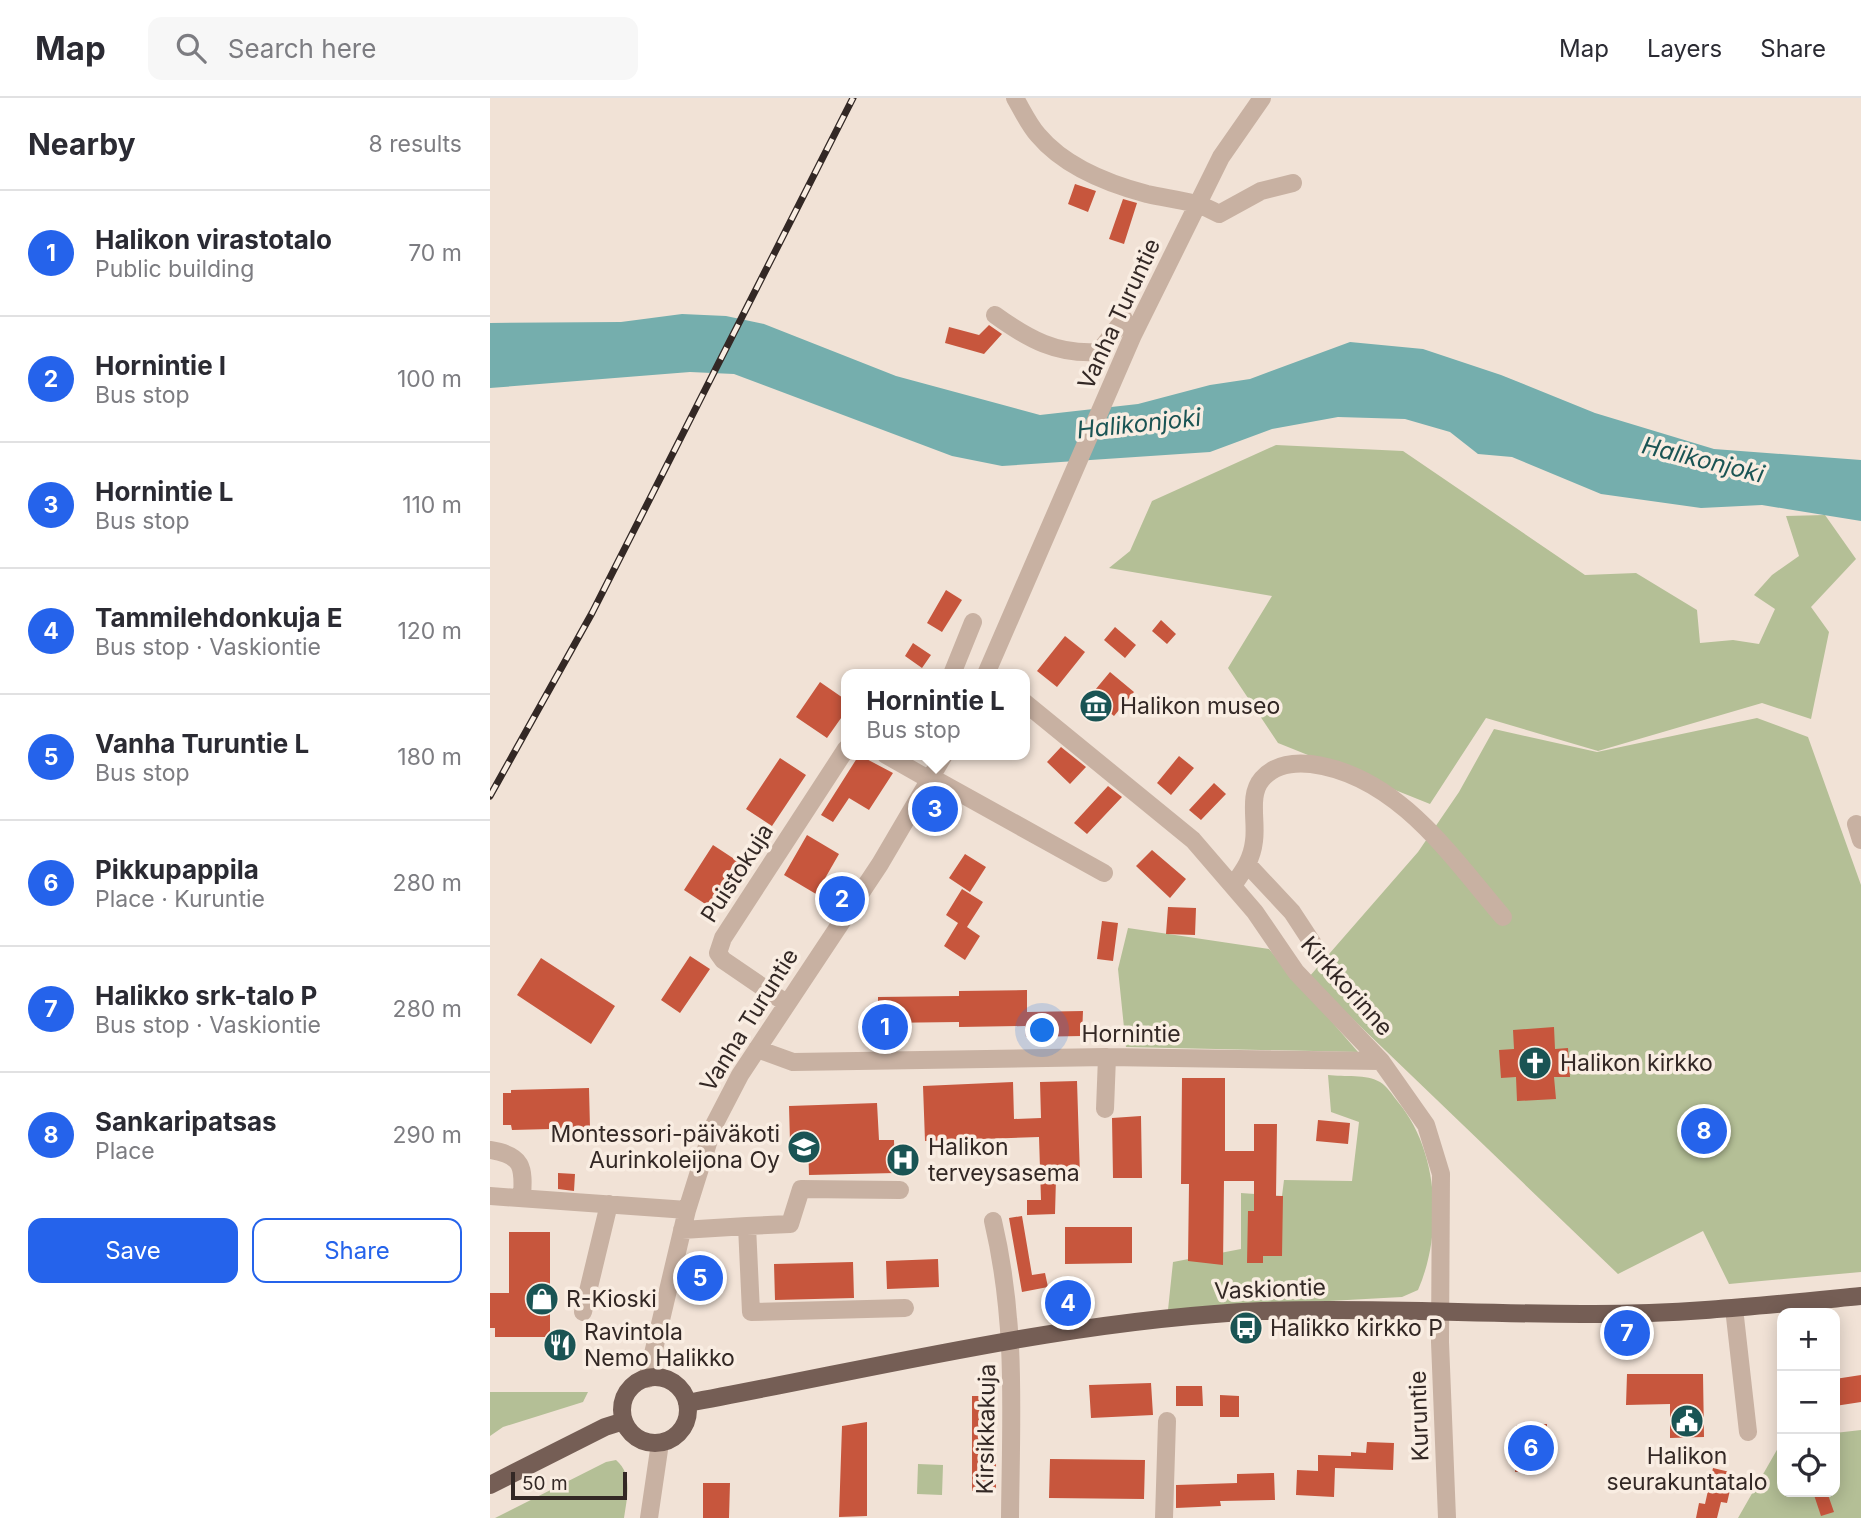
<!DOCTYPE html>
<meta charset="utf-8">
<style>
:root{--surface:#fff;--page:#f7f7f7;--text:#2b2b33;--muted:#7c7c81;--line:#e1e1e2;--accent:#2563eb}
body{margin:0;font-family:Inter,sans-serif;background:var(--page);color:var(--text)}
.controls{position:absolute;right:21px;bottom:21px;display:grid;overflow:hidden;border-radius:14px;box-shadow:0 4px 18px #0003}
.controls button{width:63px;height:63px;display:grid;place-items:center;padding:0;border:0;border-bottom:2px solid var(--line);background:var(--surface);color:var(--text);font:35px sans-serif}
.scale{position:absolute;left:21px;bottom:18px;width:116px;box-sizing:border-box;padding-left:7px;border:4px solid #332825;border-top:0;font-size:19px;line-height:24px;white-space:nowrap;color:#332825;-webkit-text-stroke:5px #f9ede2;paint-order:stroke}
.you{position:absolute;left:553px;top:933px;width:24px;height:24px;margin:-18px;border:5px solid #fff;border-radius:50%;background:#1a73e8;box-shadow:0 0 0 10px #1a73e833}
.badge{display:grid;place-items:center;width:46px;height:46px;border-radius:50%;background:var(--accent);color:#fff;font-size:23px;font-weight:700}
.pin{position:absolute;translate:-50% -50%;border:4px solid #fff;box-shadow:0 2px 7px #0006}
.popup{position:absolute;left:351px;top:571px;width:189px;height:91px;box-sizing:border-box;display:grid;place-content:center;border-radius:14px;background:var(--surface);filter:drop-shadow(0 2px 5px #0005);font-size:23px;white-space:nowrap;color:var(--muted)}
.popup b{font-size:26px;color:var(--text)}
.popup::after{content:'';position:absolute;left:50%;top:100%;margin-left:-14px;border:14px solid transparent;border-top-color:var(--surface)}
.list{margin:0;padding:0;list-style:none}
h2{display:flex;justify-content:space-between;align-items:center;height:91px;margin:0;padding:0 28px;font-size:30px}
h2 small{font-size:23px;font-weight:400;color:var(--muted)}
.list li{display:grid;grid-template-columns:46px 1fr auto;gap:21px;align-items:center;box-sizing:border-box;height:126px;padding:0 28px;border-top:2px solid var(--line)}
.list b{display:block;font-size:26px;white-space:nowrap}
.list p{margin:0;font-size:23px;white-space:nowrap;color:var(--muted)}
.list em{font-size:23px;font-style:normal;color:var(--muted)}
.actions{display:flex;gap:14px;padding:21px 28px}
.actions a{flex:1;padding:16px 0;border:2px solid var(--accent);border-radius:14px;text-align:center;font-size:24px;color:var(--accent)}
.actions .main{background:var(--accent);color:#fff}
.icon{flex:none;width:38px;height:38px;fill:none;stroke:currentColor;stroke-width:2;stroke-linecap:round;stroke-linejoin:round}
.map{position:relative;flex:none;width:1371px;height:1420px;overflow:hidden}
header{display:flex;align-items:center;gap:42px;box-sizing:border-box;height:98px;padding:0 35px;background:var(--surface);border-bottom:2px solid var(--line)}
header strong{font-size:33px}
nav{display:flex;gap:38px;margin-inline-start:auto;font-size:24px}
.search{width:490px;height:63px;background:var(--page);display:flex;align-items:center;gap:18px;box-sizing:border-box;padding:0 24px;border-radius:14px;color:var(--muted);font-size:26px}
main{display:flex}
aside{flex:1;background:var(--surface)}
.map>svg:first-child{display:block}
</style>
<header>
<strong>Map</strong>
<div class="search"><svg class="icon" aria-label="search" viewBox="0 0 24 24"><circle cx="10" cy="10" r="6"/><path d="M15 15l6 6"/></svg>Search here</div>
<nav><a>Map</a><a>Layers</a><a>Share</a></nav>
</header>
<main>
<aside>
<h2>Nearby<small>8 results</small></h2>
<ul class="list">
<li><span class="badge">1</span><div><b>Halikon virastotalo</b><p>Public building</p></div><em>70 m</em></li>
<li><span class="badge">2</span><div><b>Hornintie I</b><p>Bus stop</p></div><em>100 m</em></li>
<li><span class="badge">3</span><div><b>Hornintie L</b><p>Bus stop</p></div><em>110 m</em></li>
<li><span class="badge">4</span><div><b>Tammilehdonkuja E</b><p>Bus stop · Vaskiontie</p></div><em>120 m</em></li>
<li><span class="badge">5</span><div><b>Vanha Turuntie L</b><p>Bus stop</p></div><em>180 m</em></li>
<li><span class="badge">6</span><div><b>Pikkupappila</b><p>Place · Kuruntie</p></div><em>280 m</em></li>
<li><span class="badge">7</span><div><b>Halikko srk-talo P</b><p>Bus stop · Vaskiontie</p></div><em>280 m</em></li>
<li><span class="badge">8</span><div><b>Sankaripatsas</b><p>Place</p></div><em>290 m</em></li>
</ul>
<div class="actions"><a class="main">Save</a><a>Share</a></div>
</aside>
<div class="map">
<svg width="1371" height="1420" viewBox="0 0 1371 1420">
<rect width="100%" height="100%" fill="#f1e2d6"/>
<path fill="#b4bf96" d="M786,347L913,353L1095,477L1146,475L1207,512L1210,545L1243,542L1269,546L1285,511L1264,497L1282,477L1309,458L1296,418L1335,417L1366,461L1321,509L1339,534L1321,621L1272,605L1108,653L996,620L940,706L788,645L738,570L782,498L619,470L640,453L662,403Z
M1267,620L1318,639L1371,787V1174L1239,1186L1213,1133L1128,1176L819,879L928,754L969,694L1004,631L1107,654Z
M638,830L779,851L868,954L636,949L628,871Z
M838,977C854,979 877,976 890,984C897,988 903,998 908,1004C949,1053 953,1135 928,1192L912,1199L678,1212L683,1164L751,1151V1095L792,1098L794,1082L862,1083L869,1024L841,1014Z
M0,1294H98L93,1304L13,1329L0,1338Z
M1371,1332V1420H1248L1292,1343V1394H1345V1335Z
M126,1362C143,1376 137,1400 134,1420H5L116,1364Z
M428,1366L453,1367L452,1397L427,1396Z"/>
<path fill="#75aead" d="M192,216L236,218L274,226L406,278L550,317L648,306L720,287L760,281L860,244L933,251L1011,277L1105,315L1224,351L1371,362V423L1272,407L1211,410L1111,396L1022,359L988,356L960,334L915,321L848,319L782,331L720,354L512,368L462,358L244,276L200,274L0,290V225L131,224Z"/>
<path fill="#c7563d" d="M585,86L606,93L598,114L578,106Z
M633,101L647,105L634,146L619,141Z
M499,227L512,236L494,256L455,245L459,229L489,237Z
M456,492L472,502L452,534L437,525Z
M671,522L686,536L677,546L662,533Z
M625,529L646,547L635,560L614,542Z
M575,538L595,554L567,589L547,573Z
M423,545L441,557L432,570L415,558Z
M620,574L644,594L624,618L600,598Z
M330,584L356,602V613L337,640L306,619Z
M571,649L596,669L580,686L557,664Z
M369,657L403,675L379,712L359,700L343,724L331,717Z
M689,658L704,670L681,697L667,685Z
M290,660L316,677L282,728L256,711Z
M724,685L736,696L711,722L699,712Z
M618,688L632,699L597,736L584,725Z
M317,737L349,756L326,796L294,777Z
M223,747L255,768L226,813L194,792Z
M662,752L696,781L680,800L646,768Z
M475,756L496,769L480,794L459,780Z
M472,791L493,804L477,829L490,838L475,862L454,848L468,825L456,817Z
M678,809L706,810L705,837L676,836Z
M612,823L628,825L623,863L607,861Z
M200,858L220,871L190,915L171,902Z
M51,860L125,908L101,946L27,897Z
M537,892V914L593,913L592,938L536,939L535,928L469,929V924L388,925V899L469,898V893Z
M1064,929L1065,951L1078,950L1080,979H1064L1066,1001L1027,1003L1026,979L1011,980L1009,952L1024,951L1023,932Z
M692,980H735V1053H764V1026H787L786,1098H793L792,1158H773V1165H757L758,1113H764V1083H734L733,1167L698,1163L699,1086H691Z
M587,983L590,1079L566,1080L565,1116L537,1117V1102H551L549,1039L435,1043L433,988L523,984L524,1021L551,1020L550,984Z
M99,990L100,1030L22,1032L21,1027H13V995H21V992Z
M387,1005L389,1042H404L405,1075L319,1077L318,1043L300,1044L299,1008Z
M651,1018L652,1080H623L622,1020Z
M828,1022L860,1025L858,1046L826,1043Z
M68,1075L85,1076L84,1093L68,1091Z
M532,1118L542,1177L555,1175L558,1189L532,1194L519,1120Z
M575,1129H642V1165L575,1166Z
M19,1134H60V1239H5V1230H0V1195H19Z
M448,1161L449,1189L397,1191L396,1163Z
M363,1164L364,1200L285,1202L284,1166Z
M1137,1276H1213L1214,1339L1180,1340V1306L1136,1307Z
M1371,1277V1304L1345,1308V1281Z
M661,1285L663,1317L601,1320L599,1287Z
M686,1288H712L713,1308H686Z
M730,1297L749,1298V1319H730Z
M482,1298H506V1393H482Z
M377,1324V1418L349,1419L352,1328Z
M1057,1326L1055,1373L1025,1374L1026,1327Z
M877,1344L904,1345L903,1372L845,1370L844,1399L806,1397L807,1372L828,1373V1357L861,1358V1354L876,1355Z
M560,1361L655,1362L654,1401L559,1400Z
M1223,1370L1244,1375L1237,1405L1231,1404L1227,1420H1206L1209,1405L1215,1406Z
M784,1375L785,1402L730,1403L731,1408L686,1410V1387L747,1385V1376Z
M213,1385H240L239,1420H213Z
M1323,1394H1337L1344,1414L1331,1418Z"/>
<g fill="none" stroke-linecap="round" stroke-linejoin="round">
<path stroke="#c8b1a2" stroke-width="18" d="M525,0C532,12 539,27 548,37C574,68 619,86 657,96C683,102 705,102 729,116L771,93L803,85
M505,217C538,241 567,257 609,254L634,221
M462,576L483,524
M496,576L643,237L731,59L772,0
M534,604L703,742L765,814L806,874L891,963L936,1027L951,1076L950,1244L957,1420
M396,657L440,682
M441,679L614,775
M1366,726L1371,742
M758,767L802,814L825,849
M744,786C754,772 762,761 764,743C767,724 758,697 772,681C784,667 803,664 821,666C907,677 961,758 1013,819
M296,905L233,862L228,855L233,840L356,651
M267,951L303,964L617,959L891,963
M615,1011L617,959
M0,1052C33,1057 34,1069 32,1099
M0,1098L197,1112
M503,1123C527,1225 521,1316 520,1420
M257,1128L300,1126L311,1091L410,1092
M192,1132L257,1128L261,1214L415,1210
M1244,1210L1258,1334
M93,1214L119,1106
M157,1281L197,1112L223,1029L250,977L390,766L454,657
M159,1420L170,1345
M674,1420L677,1323"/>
<path stroke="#755e55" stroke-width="18" d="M132 1312a33 33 0 1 1 66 0a33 33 0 1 1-66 0Z
M197,1305C388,1270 577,1222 772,1213C878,1209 986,1216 1092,1216C1186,1217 1278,1207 1371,1198
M0,1387L115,1329L134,1323"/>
<defs>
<path id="rail" d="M0,698L102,515L363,0"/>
</defs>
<use href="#rail" stroke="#332825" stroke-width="7"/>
<use href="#rail" stroke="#f9ede2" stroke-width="4.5" stroke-dasharray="13" stroke-linecap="butt"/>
</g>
<defs>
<symbol id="museum-disc" viewBox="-11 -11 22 22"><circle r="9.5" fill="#1a5454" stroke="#f9ede2"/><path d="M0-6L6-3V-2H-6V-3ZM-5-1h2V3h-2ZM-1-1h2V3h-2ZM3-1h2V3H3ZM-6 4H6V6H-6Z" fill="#fff"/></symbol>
<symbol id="church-disc" viewBox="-11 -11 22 22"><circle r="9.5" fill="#1a5454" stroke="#f9ede2"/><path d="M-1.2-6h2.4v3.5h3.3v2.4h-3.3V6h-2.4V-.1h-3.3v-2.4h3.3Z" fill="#fff"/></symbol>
<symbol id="school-disc" viewBox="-11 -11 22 22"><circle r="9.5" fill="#1a5454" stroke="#f9ede2"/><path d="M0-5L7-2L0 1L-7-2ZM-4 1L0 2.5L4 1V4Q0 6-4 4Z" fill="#fff"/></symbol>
<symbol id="hospital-disc" viewBox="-11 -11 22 22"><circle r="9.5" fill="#1a5454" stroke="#f9ede2"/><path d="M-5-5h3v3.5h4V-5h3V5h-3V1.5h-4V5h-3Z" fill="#fff"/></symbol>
<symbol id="shop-disc" viewBox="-11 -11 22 22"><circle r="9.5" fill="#1a5454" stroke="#f9ede2"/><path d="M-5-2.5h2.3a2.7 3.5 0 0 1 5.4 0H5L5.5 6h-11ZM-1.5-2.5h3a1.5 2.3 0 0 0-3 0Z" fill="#fff"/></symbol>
<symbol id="bus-disc" viewBox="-11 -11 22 22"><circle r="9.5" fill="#1a5454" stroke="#f9ede2"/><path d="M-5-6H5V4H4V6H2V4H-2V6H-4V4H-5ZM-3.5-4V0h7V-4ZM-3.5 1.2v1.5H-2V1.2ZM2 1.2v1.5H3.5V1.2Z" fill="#fff"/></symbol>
<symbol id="restaurant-disc" viewBox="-11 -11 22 22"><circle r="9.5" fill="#1a5454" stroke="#f9ede2"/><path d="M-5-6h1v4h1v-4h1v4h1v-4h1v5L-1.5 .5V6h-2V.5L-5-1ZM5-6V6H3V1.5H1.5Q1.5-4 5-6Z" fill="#fff"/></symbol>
<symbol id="civic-disc" viewBox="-11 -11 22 22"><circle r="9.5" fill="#1a5454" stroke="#f9ede2"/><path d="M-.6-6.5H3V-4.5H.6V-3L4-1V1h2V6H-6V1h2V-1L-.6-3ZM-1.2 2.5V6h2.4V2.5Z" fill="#fff"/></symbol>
</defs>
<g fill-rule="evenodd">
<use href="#museum-disc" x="587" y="589" width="38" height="38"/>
<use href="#church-disc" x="1026" y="946" width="38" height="38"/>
<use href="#school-disc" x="295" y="1030" width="38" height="38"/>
<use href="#hospital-disc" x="394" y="1043" width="38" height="38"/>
<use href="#shop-disc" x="33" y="1182" width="38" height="38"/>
<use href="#bus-disc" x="737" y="1211" width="38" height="38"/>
<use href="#restaurant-disc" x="51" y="1228" width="38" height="38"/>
<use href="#civic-disc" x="1178" y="1304" width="38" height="38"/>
</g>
<g text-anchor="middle" stroke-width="7" stroke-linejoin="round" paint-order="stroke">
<g font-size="23" fill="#332825" stroke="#f9ede2">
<text transform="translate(629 216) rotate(-65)" y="8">Vanha Turuntie</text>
<text transform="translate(247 775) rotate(-57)" y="8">Puistokuja</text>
<text transform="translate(857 888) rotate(48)" y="8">Kirkkorinne</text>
<text transform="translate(259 922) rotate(-58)" y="8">Vanha Turuntie</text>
<text x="641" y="944">Hornintie</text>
<text transform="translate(780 1191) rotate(-2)" y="8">Vaskiontie</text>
<text transform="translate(929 1318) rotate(-92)" y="8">Kuruntie</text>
<text transform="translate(496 1331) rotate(-89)" y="8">Kirsikkakuja</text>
</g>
<g font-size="23" fill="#332825" stroke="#f9ede2" text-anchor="start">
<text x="630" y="616">Halikon museo</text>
<text x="1070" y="973">Halikon kirkko</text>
<text x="290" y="1044" text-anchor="end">Montessori-päiväkoti<tspan x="290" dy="26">Aurinkoleijona Oy</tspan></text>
<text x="438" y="1057">Halikon<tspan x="438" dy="26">terveysasema</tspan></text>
<text x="76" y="1209">R-Kioski</text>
<text x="780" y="1238">Halikko kirkko P</text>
<text x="94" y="1242">Ravintola<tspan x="94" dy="26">Nemo Halikko</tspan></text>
<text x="1197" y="1366" text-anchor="middle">Halikon<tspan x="1197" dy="26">seurakuntatalo</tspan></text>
</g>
<g font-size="24" font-style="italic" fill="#1a5454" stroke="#f9ede2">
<text transform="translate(649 326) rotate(-6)" y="8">Halikonjoki</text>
<text transform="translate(1213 362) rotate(14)" y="8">Halikonjoki</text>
</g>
</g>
</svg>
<div class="controls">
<button>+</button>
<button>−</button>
<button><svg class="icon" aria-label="locate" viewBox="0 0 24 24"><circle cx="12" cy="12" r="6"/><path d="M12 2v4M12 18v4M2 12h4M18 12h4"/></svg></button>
</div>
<div class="scale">50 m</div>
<div class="you"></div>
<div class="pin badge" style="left:395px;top:929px">1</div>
<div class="pin badge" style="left:352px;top:801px">2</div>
<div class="pin badge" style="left:445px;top:711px">3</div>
<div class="popup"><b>Hornintie L</b>Bus stop</div>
<div class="pin badge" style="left:578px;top:1205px">4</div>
<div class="pin badge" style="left:210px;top:1180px">5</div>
<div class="pin badge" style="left:1041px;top:1350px">6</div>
<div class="pin badge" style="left:1137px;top:1235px">7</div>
<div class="pin badge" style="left:1214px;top:1033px">8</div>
</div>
</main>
